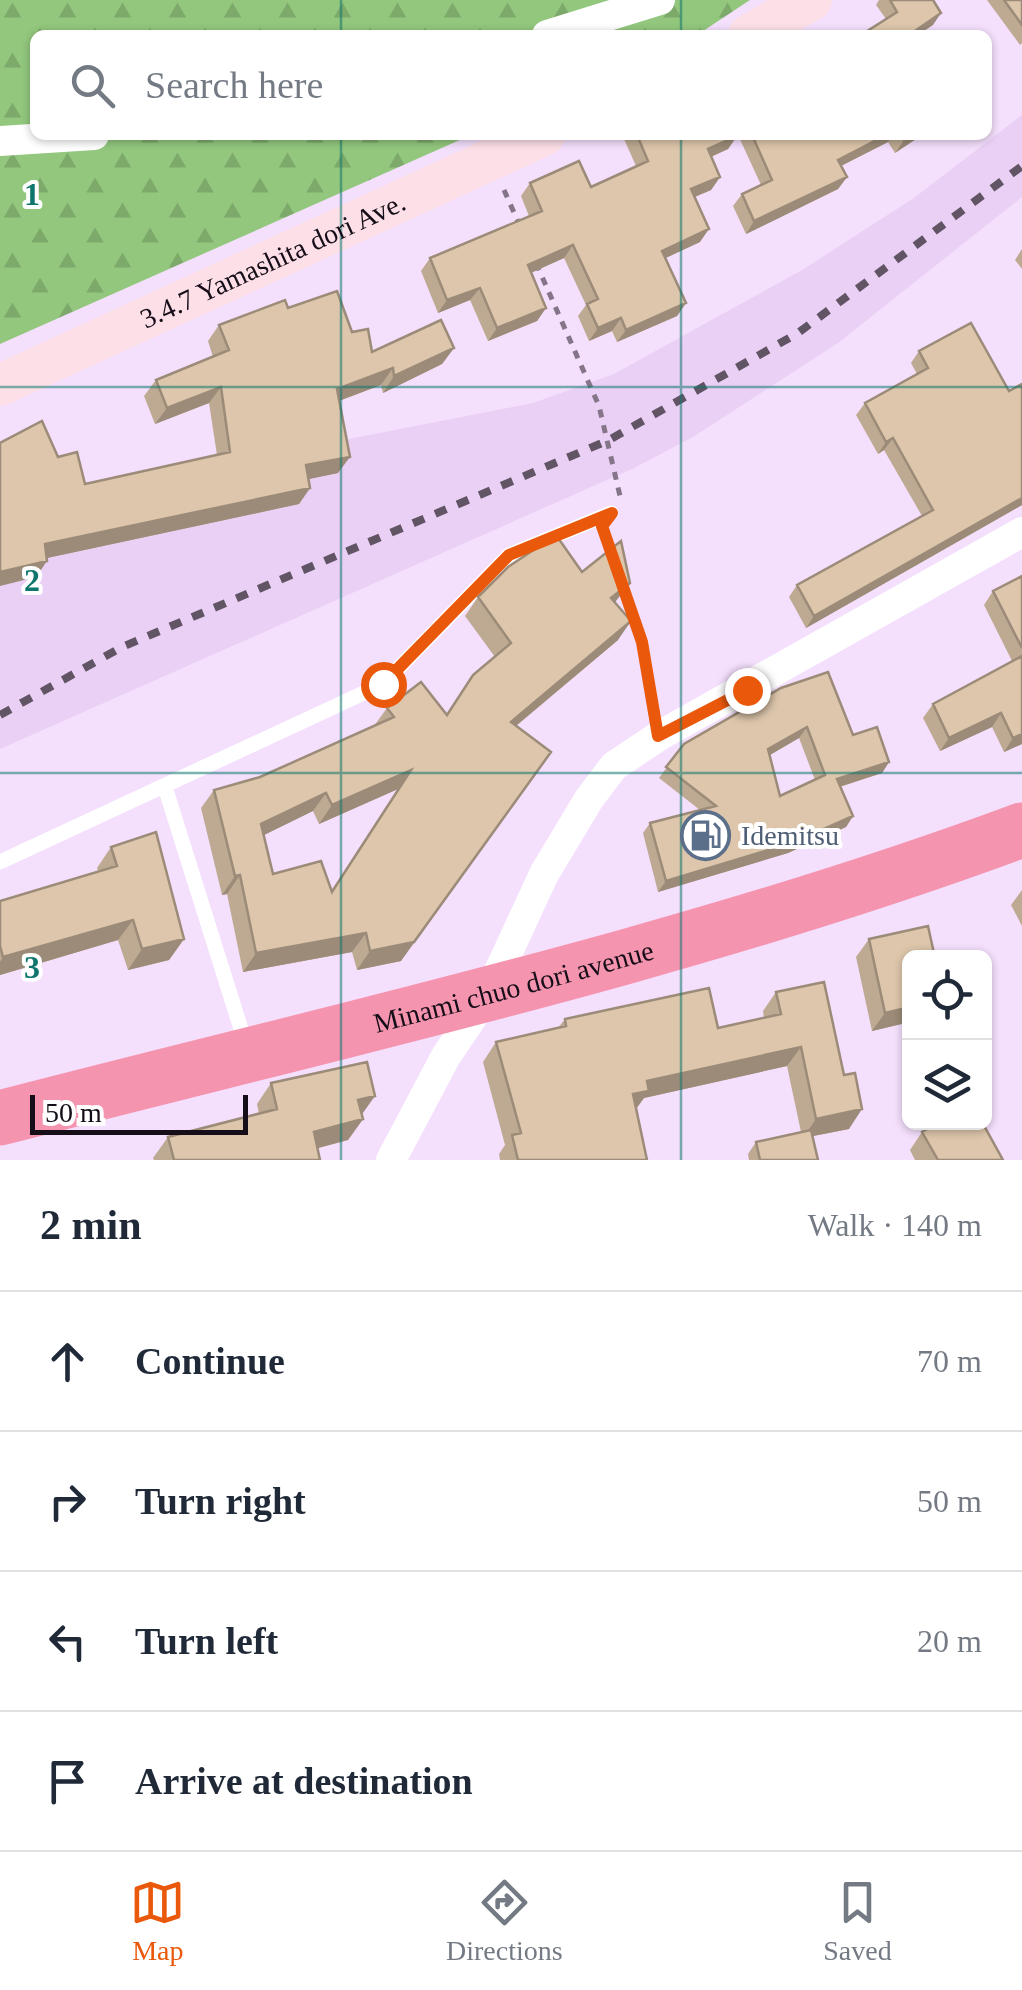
<!DOCTYPE html>
<meta charset="utf-8">
<style>
:root{--surface:#fff;--page:#f6f6f7;--text:#1f2937;--muted:#747a83;--line:#e0e1e3;--accent:#ea580c}
body{margin:0;font-family:"Times New Roman",serif;background:var(--page);color:var(--text)}
.controls{position:absolute;right:30px;bottom:30px;display:grid;overflow:hidden;border-radius:15px;box-shadow:0 2px 8px #0004}
.controls button{width:90px;height:90px;display:grid;place-items:center;padding:0;border:0;border-bottom:2px solid var(--line);background:var(--surface);color:var(--text);font:50px sans-serif}
.scale{position:absolute;left:30px;bottom:25px;width:218px;box-sizing:border-box;padding-left:10px;border:5px solid #150d17;border-top:0;font-size:28px;line-height:35px;white-space:nowrap;color:#150d17;-webkit-text-stroke:8px #fff;paint-order:stroke}
.stop{position:absolute;width:30px;height:30px;margin:-22px;border:8px solid #ea580c;border-radius:50%;background:#fff}
.stop.end{background:#ea580c;border-color:#fff;box-shadow:0 2px 10px #0008}
.list{margin:0;padding:0;list-style:none}
h2{display:flex;justify-content:space-between;align-items:center;height:130px;margin:0;padding:0 40px;font-size:42px}
h2 small{font-size:32px;font-weight:400;color:var(--muted)}
.list li{display:grid;grid-template-columns:65px 1fr auto;gap:30px;align-items:center;box-sizing:border-box;height:140px;padding:0 40px;border-top:2px solid var(--line)}
.list b{display:block;font-size:38px;white-space:nowrap}
.list em{font-size:32px;font-style:normal;color:var(--muted)}
.icon{flex:none;width:55px;height:55px;fill:none;stroke:currentColor;stroke-width:2;stroke-linecap:round;stroke-linejoin:round}
.map{position:relative;flex:none;width:1022px;height:1160px;overflow:hidden}
.search{position:absolute;background:var(--surface);box-shadow:0 2px 8px #0004;left:30px;right:30px;top:30px;height:110px;display:flex;align-items:center;gap:25px;box-sizing:border-box;padding:0 35px;border-radius:15px;color:var(--muted);font-size:38px}
.sheet{height:690px;background:var(--surface)}
nav{display:flex;justify-content:space-around;align-items:center;box-sizing:border-box;height:140px;border-top:2px solid var(--line);background:var(--surface);font-size:28px;color:var(--muted)}
nav a{display:grid;justify-items:center;gap:5px}
nav .on{color:var(--accent)}
.map>svg:first-child{display:block}
</style>
<div class="map">
<svg width="1022" height="1160" viewBox="0 0 1022 1160">
<defs>
<pattern id="forest-firs" width="22" height="20" patternUnits="userSpaceOnUse" patternTransform="scale(2.5)"><rect width="22" height="20" fill="#92c77d"/><path d="M5 1l3.5 6h-7zM16 11l3.5 6h-7z" fill="#7daa6b"/></pattern>
</defs>
<rect width="100%" height="100%" fill="#f4dffd"/>
<path fill="#ead0f4" d="M1022,115V197L838,343L693,437L634,468L0,749V507L533,403L614,374L802,270L914,198Z"/>
<path fill="url(#forest-firs)" d="M0,0H750L697,35H35V135H471L0,344Z"/>
<g fill="none" stroke-linecap="round" stroke-linejoin="round">
<path stroke="#847589" stroke-width="5" stroke-dasharray="8 8" stroke-linecap="butt" d="M504,190L520,226
M536,263L599,406L620,496
M623,587L642,642L654,707"/>
<path stroke="#fff" stroke-width="15" d="M165,787L246,1045
M0,862L383,684L509,555L611,513"/>
<path stroke="#fff" stroke-width="30" d="M547,35L660,0
M0,141L94,135
M391,1160L446,1056L490,991L544,874L589,799L614,766L659,736L1022,532"/>
<g stroke="#fcdfe7" stroke-width="42">
<path d="M749,35L811,0"/>
<path id="s1" d="M0,385L544,135"/>
</g>
<path stroke="#f594af" stroke-width="55" id="s2" d="M0,1118C339,1030 694,952 1022,830"/>
<path stroke="#605465" stroke-width="8" stroke-dasharray="12 12" stroke-linecap="butt" d="M0,715L122,647L609,440L798,333L1022,166"/>
</g>
<path fill="#beaa93" fill-rule="evenodd" d="M879,0H933V25L886,19L876,5Z
M987,0H1022V43L1020,45Z
M627,135L737,136L728,149L711,157L720,177L711,190L695,197L700,242L665,258L686,303L677,316L617,342L612,331L589,341L578,316L586,305L564,258L531,273L546,308L537,321L488,341L470,300L438,313L421,271L430,258L529,216L521,196L530,183L591,187L636,166L624,139Z
M738,135H922L895,153L888,142L841,166L847,177L838,189L746,234L733,206L742,194L761,185Z
M1022,249V269L1015,260Z
M288,308L352,332L372,352L454,348L442,364L383,393L381,385L339,401L338,473L308,479L310,488L299,504L47,558L36,577L85,484L217,455L209,403L155,424L144,396L156,380L213,357L208,341L219,325Z
M919,351L1009,391L1022,384V505L806,628L789,597L797,585L922,516L884,450L878,454L856,415L865,403L917,374L911,363Z
M582,572L616,601L615,603L618,640L516,726L401,961L357,970L352,952L243,972L227,894L222,895L201,808L214,790L260,777L374,726L387,708L446,715L495,657L465,616L478,597ZM398,789L331,891L273,874L263,835L313,811L319,824Z
M1022,576V744L1004,752L992,727L940,751L923,718L933,704L1012,661L984,605L993,591Z
M781,688L853,735L889,762L882,773L840,787L853,816L846,827L788,853L658,892L643,833L650,823L700,810L659,778L684,744ZM799,738L815,780L780,796L770,755Z
M111,847L184,939L169,960L128,970L118,940L0,975V901L98,871L97,868Z
M1022,890V926L1011,905Z
M869,939L910,958V1022L872,1031L856,957Z
M776,992L849,1129L813,1136L818,1160H749L748,1154L756,1142L801,1132L787,1066L644,1098L636,1109L647,1160H500L499,1154L505,1145L483,1062L496,1042L558,1028L565,1019L718,1028L764,1018L763,1011Z
M271,1083L362,1115L363,1119L348,1140L318,1148L320,1160H154L153,1158L168,1137L259,1114L257,1104Z
M922,1132L1003,1160H915L910,1150Z"/>
<path fill="#9b8b78" d="M941,13L933,25L918,35H909Z
M886,135H893L888,142L829,172L838,160Z
M912,135H922L895,153L904,140Z
M737,136L728,149L699,162L708,149Z
M720,177L711,190L682,202L691,189Z
M847,177L838,189L746,234L754,221Z
M709,229L700,242L653,264L662,251Z
M573,245L564,258L519,278L528,265Z
M480,288L470,300L438,313L447,300Z
M686,303L677,316L617,342L626,330Z
M546,308L537,321L488,341L497,328Z
M621,318L612,331L589,341L598,328Z
M454,348L442,364L383,393L394,376Z
M393,368L381,385L325,406L337,389Z
M221,387L209,403L155,424L167,408Z
M893,438L884,450L878,454L886,442Z
M350,457L338,473L295,482L306,465Z
M310,488L299,504L33,561L45,544Z
M1022,498V505L806,628L814,616Z
M47,561L36,577L0,586V572Z
M630,583L616,601L598,616L611,598Z
M631,621L618,640L498,741L511,722Z
M1001,713L992,727L940,751L949,738Z
M807,727L799,738L761,760L768,749Z
M1022,734V744L1004,752L1013,738Z
M889,762L882,773L829,790L837,779Z
M411,770L398,789L319,824L332,805Z
M538,771L401,961L357,970L370,951Z
M326,793L313,811L248,843L261,824Z
M853,816L846,827L788,853L658,892L666,881Z
M240,875L227,894L222,895L235,876Z
M133,920L118,940L0,975V962L3,957Z
M366,933L352,952L243,972L256,953Z
M184,939L169,960L128,970L142,949Z
M910,1007V1022L872,1031L885,1013Z
M801,1047L787,1066L644,1098L635,1110L633,1094L647,1081Z
M375,1096L360,1117L358,1100Z
M862,1109L849,1129L803,1138L816,1119Z
M363,1119L348,1140L299,1153L314,1132Z"/>
<path fill="#ddc6ab" stroke="#9b8b78" stroke-width="2.5" fill-rule="evenodd" d="M890,0H933L941,13L909,35H861L897,12Z
M1004,0H1022V25Z
M637,135L737,136L708,149L720,177L691,189L709,229L662,251L686,303L626,330L621,318L598,328L587,304L598,299L573,245L528,265L546,308L497,328L480,288L447,300L430,258L542,211L530,183L579,161L591,187L648,161Z
M752,135H886L838,160L847,177L754,221L742,194L772,180Z
M900,135H912L904,140Z
M337,291L352,332L368,329L372,352L441,320L454,348L394,376L393,368L337,389L350,457L306,465L310,488L45,544L47,561L0,572V443L42,421L58,457L77,452L85,484L230,452L221,387L167,408L156,380L229,350L219,325L285,300L288,308Z
M971,323L1009,391L1022,384V498L814,616L797,585L933,510L893,438L886,442L865,403L928,368L919,351Z
M556,535L582,572L621,541L630,583L611,598L631,621L511,722L551,752L414,942L370,951L366,933L256,953L240,875L235,876L214,790L260,777L394,717L387,708L421,682L447,715L473,675L511,643L478,597L508,567ZM411,770L332,892L321,861L273,874L261,824L326,793L332,805Z
M1022,576V648L993,591Z
M1022,656V734L1013,738L1001,713L949,738L933,704Z
M828,672L853,735L877,727L889,762L837,779L853,816L795,842L666,881L650,823L716,806L666,767L684,744L781,688ZM807,727L825,775L780,796L768,749Z
M156,832L184,939L142,949L133,920L3,957L0,946V901L117,866L111,847Z
M928,926L935,958H910V1007L885,1013L869,939Z
M824,982L844,1075L855,1073L862,1109L816,1119L801,1047L647,1081L649,1091L633,1094L647,1160H518L512,1135L521,1133L496,1042L566,1026L565,1019L709,988L718,1028L781,1014L776,992Z
M367,1062L375,1096L358,1100L363,1119L314,1132L320,1160H174L168,1137L277,1109L271,1083Z
M939,1122H982L1003,1160H938L922,1132Z
M811,1130L818,1160H760L756,1142Z"/>
<g fill="none" stroke-linecap="round" stroke-linejoin="round">
<path stroke="#ea580c" stroke-width="12" d="M383,684L509,555L612,513L602,526L642,642L658,736L747,690"/>
</g>
<path fill="none" stroke="#0f766e" stroke-width="2.5" stroke-opacity="0.55" d="M341,0V35M681,0V35M341,135V1160M681,135V1160M0,387H1022M0,773H1022"/>
<defs>
<symbol id="fuel-ring" viewBox="-11 -11 22 22"><circle r="9.5" fill="#fff" stroke="#5c6f8a" stroke-width="1.5"/><path d="M-5.5-6h7V0h2V4h1.3V-2.5L3-4.5l.8-.8L6-3V5H2.5V1h-1V6h-7ZM-4.2-4.7v3.2H.2V-4.7Z" fill="#5c6f8a"/></symbol>
</defs>
<g fill-rule="evenodd">
<use href="#fuel-ring" x="678" y="808" width="55" height="55"/>
</g>
<g text-anchor="middle" stroke-width="8" stroke-linejoin="round" paint-order="stroke">
<g font-size="28" fill="#150d17" stroke="#fff">
<text dy="10" stroke="none"><textPath href="#s1" startOffset="300">3.4.7 Yamashita dori Ave.</textPath></text>
<text dy="10" stroke="none"><textPath href="#s2" startOffset="530">Minami chuo dori avenue</textPath></text>
</g>
<g font-size="28" fill="#4e5e75" stroke="#fff" text-anchor="start">
<text x="741" y="845">Idemitsu</text>
</g>
</g>
<g font-size="32" text-anchor="middle" font-weight="bold" fill="#0f766e" stroke="#fff" stroke-width="8" stroke-linejoin="round" paint-order="stroke">
<text x="32" y="205">1</text>
<text x="32" y="591">2</text>
<text x="32" y="978">3</text>
</g>
</svg>
<div class="controls">
<button><svg class="icon" aria-label="locate" viewBox="0 0 24 24"><circle cx="12" cy="12" r="6"/><path d="M12 2v4M12 18v4M2 12h4M18 12h4"/></svg></button>
<button><svg class="icon" aria-label="layers" viewBox="0 0 24 24"><path d="M12 4l9 5-9 5-9-5zM3 14l9 5 9-5"/></svg></button>
</div>
<div class="scale">50 m</div>
<div class="stop" style="left:383px;top:684px"></div>
<div class="stop end" style="left:747px;top:690px"></div>
<div class="search"><svg class="icon" aria-label="search" viewBox="0 0 24 24"><circle cx="10" cy="10" r="6"/><path d="M15 15l6 6"/></svg>Search here</div>
</div>
<section class="sheet">
<h2>2 min<small>Walk · 140 m</small></h2>
<ul class="list">
<li><svg class="icon" aria-label="ahead" viewBox="0 0 24 24"><path d="M12 20V5M6 11l6-6 6 6"/></svg><div><b>Continue</b></div><em>70 m</em></li>
<li><svg class="icon" aria-label="right" viewBox="0 0 24 24"><path d="M7 20v-9h11M14 6l5 5-5 5"/></svg><div><b>Turn right</b></div><em>50 m</em></li>
<li><svg class="icon" aria-label="left" viewBox="0 0 24 24"><path d="M17 20v-9H6M10 6l-5 5 5 5"/></svg><div><b>Turn left</b></div><em>20 m</em></li>
<li><svg class="icon" aria-label="arrive" viewBox="0 0 24 24"><path d="M6 21V4h12l-3 4 3 4H6"/></svg><div><b>Arrive at destination</b></div></li>
</ul>
</section>
<nav>
<a class="on"><svg class="icon" aria-label="map" viewBox="0 0 24 24"><path d="M3 6l6-2 6 2 6-2v14l-6 2-6-2-6 2zM9 4v14M15 6v14"/></svg>Map</a>
<a><svg class="icon" aria-label="directions" viewBox="0 0 24 24"><path d="M12 3l9 9-9 9-9-9zM9 14v-3h6M13 9l2 2-2 2"/></svg>Directions</a>
<a><svg class="icon" aria-label="saved" viewBox="0 0 24 24"><path d="M7 4h10v16l-5-4-5 4z"/></svg>Saved</a>
</nav>
